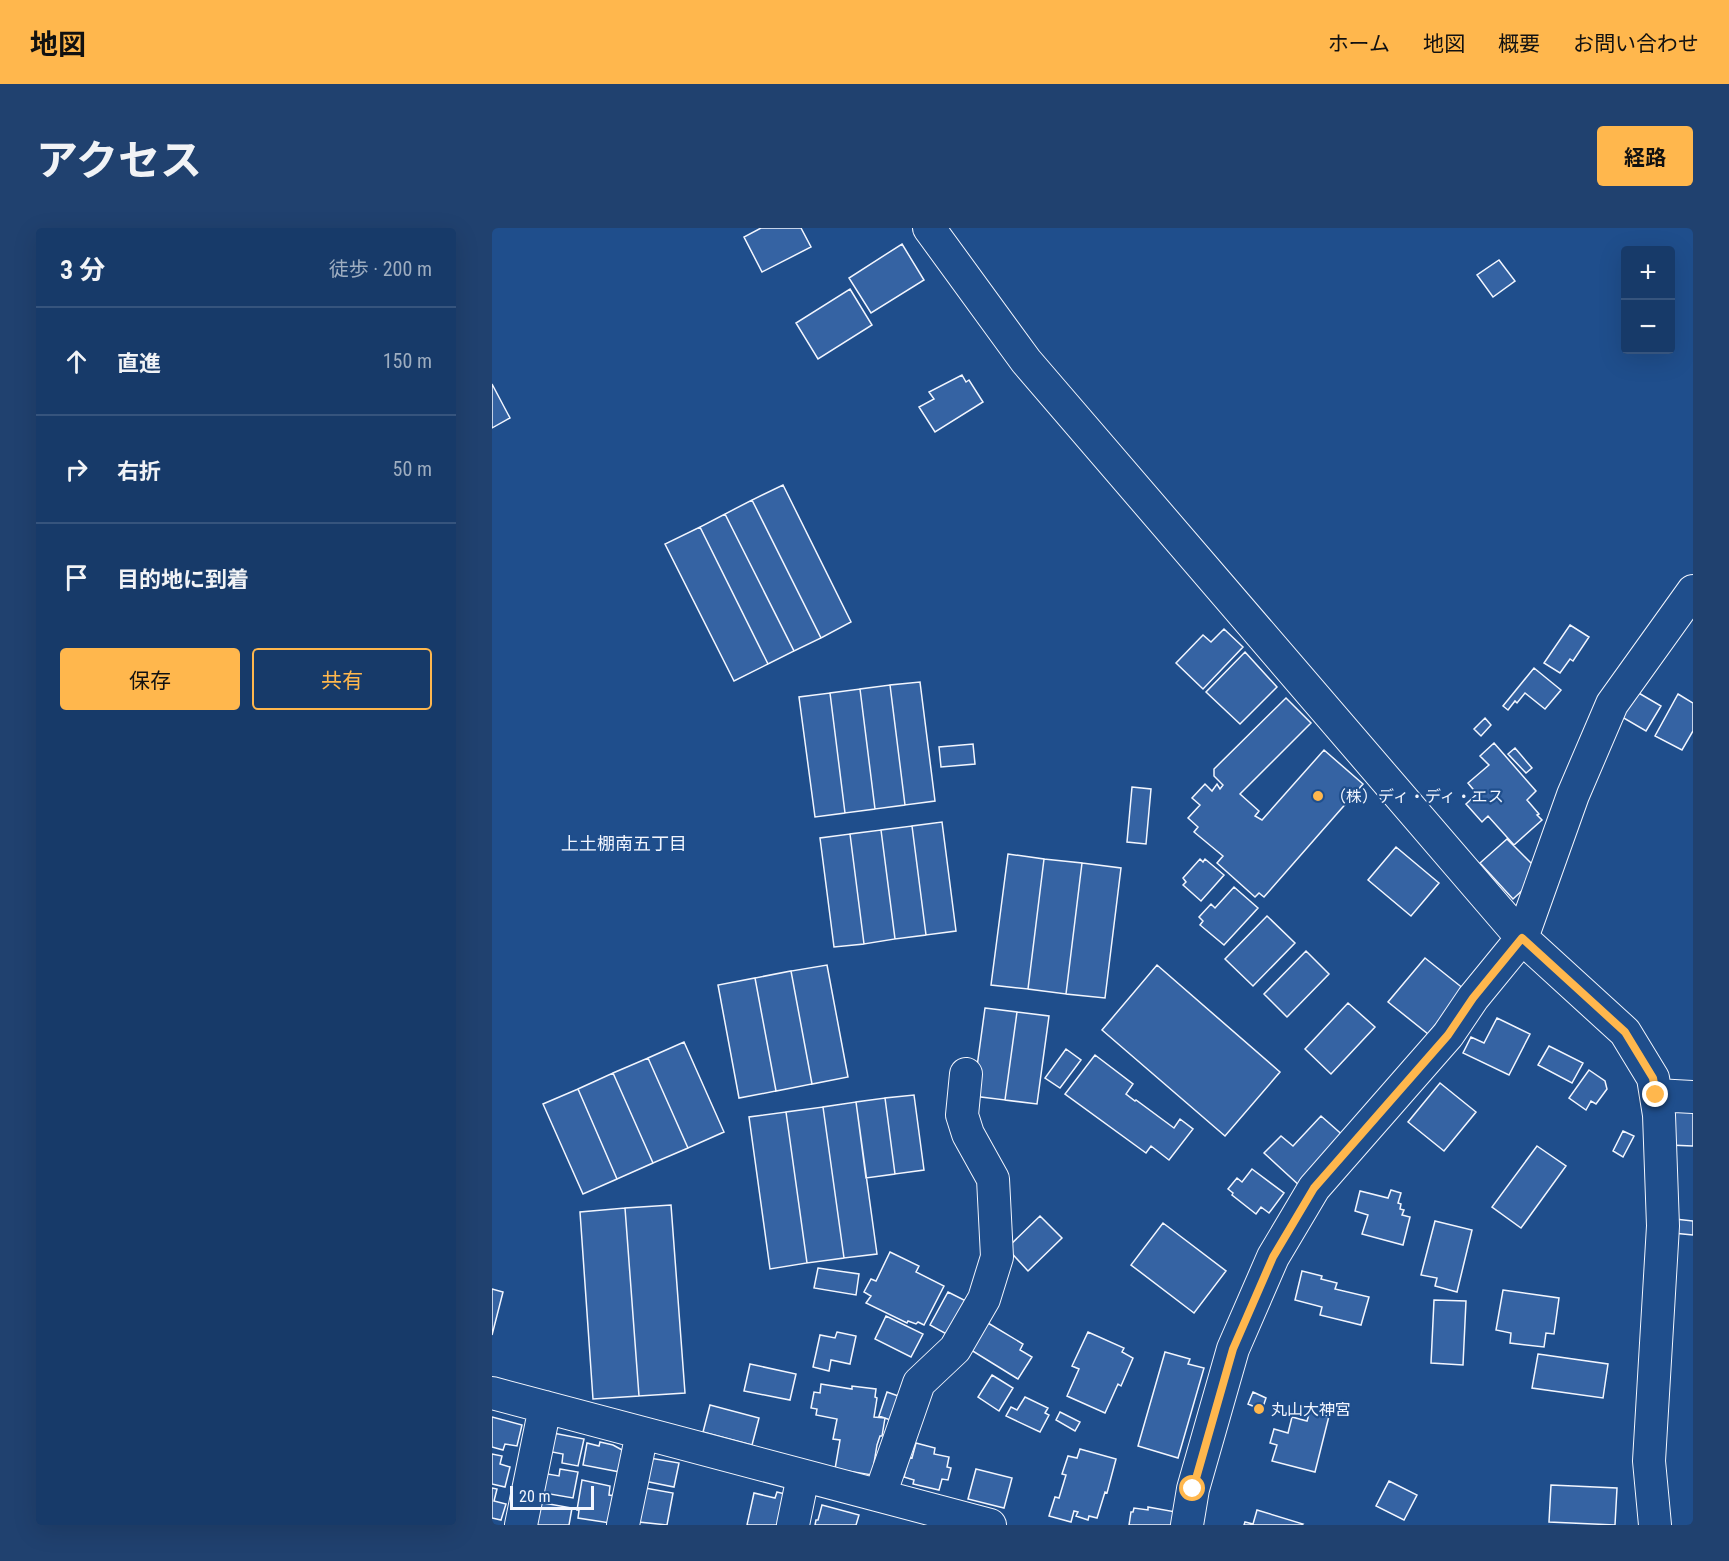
<!DOCTYPE html>
<html lang="ja">
<meta charset="utf-8">
<style>
:root{--surface:#173a69;--page:#20416f;--text:#f1f3f6;--muted:#9eadc0;--line:#36547d;--accent:#ffb74d}
body{margin:0;font-family:"Roboto Condensed","Noto Sans JP",sans-serif;background:var(--page);color:var(--text)}
.controls{position:absolute;right:18px;top:18px;display:grid;overflow:hidden;border-radius:6px;box-shadow:0 6px 24px #0002}
.controls button{width:54px;height:54px;display:grid;place-items:center;padding:0;border:0;border-bottom:2px solid var(--line);background:var(--surface);color:var(--text);font:30px sans-serif}
.scale{position:absolute;left:18px;bottom:15px;width:84px;box-sizing:border-box;padding-left:6px;border:3px solid #f2f6ff;border-top:0;font-size:16px;line-height:21px;white-space:nowrap;color:#f2f6ff;-webkit-text-stroke:4px #1f4e8c;paint-order:stroke}
.stop{position:absolute;width:18px;height:18px;margin:-14px;border:4px solid #ffb74d;border-radius:50%;background:#fff}
.stop.end{background:#ffb74d;border-color:#fff;box-shadow:0 2px 6px #0008}
.list{margin:0;padding:0;list-style:none}
h2{display:flex;justify-content:space-between;align-items:center;height:78px;margin:0;padding:0 24px;font-size:26px}
h2 small{font-size:20px;font-weight:400;color:var(--muted)}
.list li{display:grid;grid-template-columns:39px 1fr auto;gap:18px;align-items:center;box-sizing:border-box;height:108px;padding:0 24px;border-top:2px solid var(--line)}
.list b{display:block;font-size:22px;white-space:nowrap}
.list em{font-size:20px;font-style:normal;color:var(--muted)}
.actions{display:flex;gap:12px;padding:18px 24px}
.actions a{flex:1;padding:14px 0;border:2px solid var(--accent);border-radius:6px;text-align:center;font-size:21px;color:var(--accent)}
.actions .main{background:var(--accent);color:#111}
.icon{flex:none;width:33px;height:33px;fill:none;stroke:currentColor;stroke-width:2;stroke-linecap:round;stroke-linejoin:round}
.map{position:relative;flex:none;width:1201px;height:1297px;overflow:hidden;border-radius:6px}
header{display:flex;align-items:center;gap:36px;box-sizing:border-box;height:84px;padding:0 30px;background:var(--accent);color:#111}
header strong{font-size:28px}
nav{display:flex;gap:33px;margin-inline-start:auto;font-size:21px}
.intro{display:flex;align-items:center;justify-content:space-between;box-sizing:border-box;height:144px;padding:0 36px}
h1{margin:0;font-size:42px}
.button{padding:15px 27px;border-radius:6px;background:var(--accent);color:#111;font-size:21px;font-weight:700}
main{display:flex;gap:36px;padding:0 36px}
aside{flex:1;background:var(--surface);border-radius:6px;box-shadow:0 6px 24px #0002}
.map>svg:first-child{display:block}
</style>
<header>
<strong>地図</strong>
<nav><a>ホーム</a><a>地図</a><a>概要</a><a>お問い合わせ</a></nav>
</header>
<div class="intro"><h1>アクセス</h1><a class="button">経路</a></div>
<main>
<aside>
<h2>3 分<small>徒歩 · 200 m</small></h2>
<ul class="list">
<li><svg class="icon" aria-label="ahead" viewBox="0 0 24 24"><path d="M12 20V5M6 11l6-6 6 6"/></svg><div><b>直進</b></div><em>150 m</em></li>
<li><svg class="icon" aria-label="right" viewBox="0 0 24 24"><path d="M7 20v-9h11M14 6l5 5-5 5"/></svg><div><b>右折</b></div><em>50 m</em></li>
<li><svg class="icon" aria-label="arrive" viewBox="0 0 24 24"><path d="M6 21V4h12l-3 4 3 4H6"/></svg><div><b>目的地に到着</b></div></li>
</ul>
<div class="actions"><a class="main">保存</a><a>共有</a></div>
</aside>
<div class="map">
<svg width="1201" height="1297" viewBox="0 0 1201 1297">
<rect width="100%" height="100%" fill="#1f4e8c"/>
<path fill="#3563a3" stroke="#f2f6ff" stroke-width="1.5" d="M269,0H309L319,19L270,44L252,9Z
M410,16L432,52L379,85L357,50Z
M1007,32L1023,53L1001,69L985,47Z
M358,61L380,97L326,131L304,95Z
M470,147L474,154L477,152L491,174L443,204L427,179L442,171L437,164Z
M0,156L18,190L0,200Z
M291,257L359,394L329,410L260,272Z
M260,272L329,410L302,423L233,286Z
M233,286L302,423L276,436L208,299Z
M208,299L276,436L242,453L173,316Z
M1078,397L1097,409L1081,433L1078,431L1068,445L1052,435Z
M732,401L751,419L711,461L684,435L711,407L719,414Z
M753,424L785,459L748,496L714,464Z
M1042,440L1069,462L1053,481L1033,465L1025,475L1023,473L1016,482L1011,478Z
M428,454L443,573L413,577L398,457Z
M398,457L413,577L383,581L368,461Z
M368,461L383,581L353,585L338,465Z
M1145,464L1169,478L1154,503L1130,489Z
M338,465L353,585L323,589L307,469Z
M1186,466L1201,475V503L1190,522L1163,508Z
M794,470L819,495L748,566L767,583L763,588L770,592L832,522L871,556L772,669L767,665L763,669L725,635L731,628L702,604L706,599L696,590L708,577L700,570L713,556L720,563L725,556L728,561L731,557L722,548V541Z
M993,490L999,497L989,508L982,501Z
M1002,515L1044,563L1035,572L1047,586L1045,587L1050,592L1022,617L996,588L990,594L974,576L985,566L976,555L997,537L988,528Z
M481,516L483,536L449,539L447,519Z
M1023,520L1040,540L1034,545L1016,526Z
M640,559L659,561L654,616L635,614Z
M450,594L464,703L434,707L420,598Z
M420,598L434,707L403,711L389,602Z
M389,602L403,711L372,716L358,606Z
M358,606L372,716L342,719L328,610Z
M1015,611L1049,645L1021,671L988,635Z
M904,619L947,655L919,688L876,652Z
M516,626L552,631L536,761L499,757Z
M552,631L590,635L574,766L536,761Z
M708,631L711,634L713,631L732,647L709,673L691,657L694,654L691,650Z
M590,635L629,640L613,770L574,766Z
M742,659L766,680L732,717L708,697L711,693L707,689L719,676L723,680Z
M775,688L803,715L761,758L733,731Z
M814,723L837,746L795,789L772,766Z
M933,730L972,761L936,806L896,774Z
M335,737L356,849L320,856L299,743Z
M665,737L788,844L733,908L610,802Z
M299,743L320,856L284,863L263,750Z
M263,750L284,863L247,870L226,757Z
M856,775L883,799L839,846L813,821Z
M493,780L525,784L513,872L481,868Z
M525,784L557,788L545,876L513,872Z
M1005,790L1038,806L1017,847L971,825L979,809L992,815Z
M192,814L232,904L196,920L156,830Z
M1057,818L1091,835L1080,855L1046,837Z
M574,821L589,832L568,860L553,850Z
M603,827L641,856L634,866L643,873L644,872L682,900L688,891L701,901L677,932L659,918L654,925L573,866Z
M156,830L196,920L161,935L121,845Z
M1097,842L1113,853L1115,861L1104,876L1099,873L1094,882L1077,870Z
M121,845L161,935L125,951L86,861Z
M948,855L984,884L952,923L916,894Z
M86,861L125,951L91,966L51,876Z
M422,867L432,942L403,946L393,870Z
M393,870L403,946L374,950L364,874Z
M364,874L385,1026L352,1030L331,879Z
M331,879L352,1030L315,1035L294,884Z
M1179,880L1201,881V918L1177,917Z
M294,884L315,1035L278,1041L257,889Z
M829,888L854,910L809,959L772,925L789,908L801,918Z
M1131,903L1142,908L1131,929L1121,923Z
M1045,918L1074,938L1029,1000L1000,979Z
M760,941L792,965L777,985L769,979L764,986L740,967L741,965L736,961L745,950L750,954Z
M899,962L909,965L906,975L909,976L908,981L912,982L910,987L918,989L911,1017L870,1006L876,987L863,983L868,963L896,970Z
M179,977L193,1165L147,1168L133,980Z
M133,980L147,1168L101,1171L88,984Z
M548,988L570,1010L536,1043L515,1020Z
M1183,991L1201,993V1007L1181,1005Z
M943,993L980,1002L965,1064L943,1058L945,1050L929,1047Z
M671,995L734,1043L702,1085L639,1037Z
M398,1024L427,1038L424,1044L452,1058L432,1097L426,1094L424,1096L416,1093L415,1095L374,1075L379,1068L372,1064L379,1051L384,1053Z
M326,1040L367,1046L364,1067L322,1060Z
M810,1043L830,1048L829,1051L845,1055L843,1061L877,1069L869,1097L828,1087L830,1079L803,1072Z
M0,1061L11,1064L0,1107Z
M1011,1062L1067,1070L1062,1106L1054,1105L1052,1119L1018,1115L1019,1105L1004,1102Z
M456,1064L476,1074L458,1108L438,1097Z
M942,1072L974,1073L971,1137L939,1135Z
M394,1088L431,1106L419,1129L383,1111Z
M496,1095L531,1116L528,1122L540,1129L526,1151L479,1122Z
M345,1104L364,1108L358,1136L339,1132L337,1143L321,1139L328,1107L343,1110Z
M596,1104L632,1120L630,1124L641,1130L629,1158L626,1156L613,1185L575,1168L587,1141L580,1138Z
M673,1124L698,1131L696,1136L712,1140L686,1230L646,1218Z
M1046,1126L1116,1136L1111,1170L1040,1160Z
M258,1136L304,1146L298,1172L252,1163Z
M500,1147L521,1160L507,1183L486,1169Z
M329,1156L360,1161V1158L384,1161L383,1169L385,1170L382,1189L393,1190L390,1208H388L385,1217L380,1247L343,1241L348,1212L341,1211L345,1191L324,1187L325,1181L319,1180L322,1164L328,1165Z
M395,1164L412,1170L404,1194L387,1188Z
M761,1164L774,1170L770,1182L756,1176Z
M533,1169L556,1180L553,1185L557,1187L548,1204L514,1188L519,1179L525,1182Z
M218,1177L267,1190L260,1217L211,1204Z
M818,1183L837,1188L823,1244L780,1233L785,1217L778,1215L782,1201L796,1205L800,1189L815,1193Z
M568,1184L588,1194L583,1203L564,1192Z
M0,1189L30,1197L25,1218L13,1216L11,1222L0,1219Z
M61,1205L92,1211L86,1238L70,1235L71,1226L55,1223Z
M108,1214L121,1217L132,1223L128,1244L91,1237L95,1215L107,1218Z
M424,1215L443,1220L442,1226L457,1229L455,1239L459,1240L456,1252L450,1251L447,1262L421,1256L422,1252L412,1249L417,1229L420,1230Z
M588,1221L624,1231L615,1265L613,1264L605,1290L597,1288L596,1292L584,1288L586,1284L582,1283L579,1294L557,1288L563,1269L567,1270L574,1247L570,1246L576,1228L585,1230Z
M0,1226L10,1228L8,1236L18,1239L13,1259L0,1256Z
M152,1229L187,1235L182,1259L147,1252Z
M68,1241L86,1244L81,1270L46,1264L50,1245L67,1248Z
M484,1241L520,1250L512,1280L476,1271Z
M90,1252L118,1258L117,1267L124,1268L118,1295L86,1290L87,1282H85Z
M897,1253L925,1267L912,1292L884,1278Z
M1059,1257L1125,1260L1123,1297L1057,1294Z
M0,1260L5,1261L2,1273L14,1276L9,1292L0,1290Z
M153,1260L181,1265L175,1297L147,1294Z
M285,1264L293,1266L287,1297H255L262,1265L283,1270Z
M46,1274L80,1280L77,1297H42Z
M330,1277L367,1287L364,1297H323L324,1292H326Z
M656,1279L684,1284L682,1297H637L639,1284H641L642,1280L656,1282Z
M765,1282L811,1296L810,1297H752L753,1294L761,1296Z"/>
<g fill="none" stroke-linecap="round" stroke-linejoin="round">
<defs>
<path id="minor" d="M437,0L534,133L1030,710L1133,804L1161,850L1167,887L1171,998L1157,1233L1163,1297
M1164,867L1201,869
M0,1165L498,1297
M388,1267L427,1155L463,1121L492,1071L505,1029L501,951L476,906L470,887L474,846
M29,1297L53,1179
M131,1297L150,1205
M301,1297L311,1248
M695,1297L701,1261L741,1121L781,1029L822,960L956,807L981,770L1030,710L1081,567L1120,476L1201,363"/>
</defs>
<use href="#minor" stroke="#f2f6ff" stroke-width="34"/>
<use href="#minor" stroke="#1f4e8c" stroke-width="32"/>
</g>
<g fill="none" stroke-linecap="round" stroke-linejoin="round">
<path stroke="#ffb74d" stroke-width="8" d="M701,1261L741,1121L781,1029L822,960L956,807L981,770L1030,710L1133,804L1161,850L1164,867"/>
</g>
<g fill="#ffb74d" stroke="#1f4e8c" stroke-width="2">
<circle cx="826" cy="568" r="6"/>
<circle cx="767" cy="1181" r="6"/>
</g>
<g text-anchor="middle" stroke-width="4.5" stroke-linejoin="round" paint-order="stroke">
<g font-size="16" fill="#f2f6ff" stroke="#1f4e8c" text-anchor="start">
<text x="838" y="574">（株）ディ・ディ・エス</text>
<text x="779" y="1187">丸山大神宮</text>
</g>
<g font-size="18" fill="#f2f6ff" stroke="#1f4e8c">
<text x="132" y="622">上土棚南五丁目</text>
</g>
</g>
</svg>
<div class="controls">
<button>+</button>
<button>−</button>
</div>
<div class="scale">20 m</div>
<div class="stop" style="left:701px;top:1261px"></div>
<div class="stop end" style="left:1164px;top:867px"></div>
</div>
</main>
